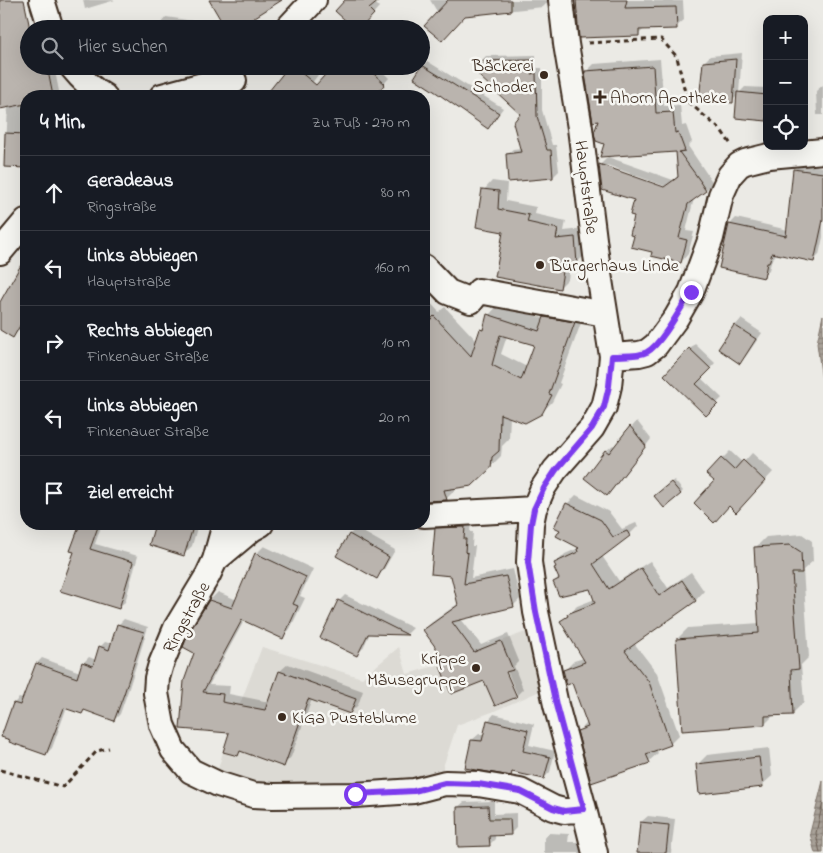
<!DOCTYPE html>
<html lang="de">
<meta charset="utf-8">
<style>
:root{--surface:#171b24;--page:#20242c;--text:#f1f3f6;--muted:#9ea1a6;--line:#363941}
body{margin:0;font-family:"Indie Flower",sans-serif;background:var(--page);color:var(--text)}
.controls{position:absolute;right:15px;top:15px;display:grid;overflow:hidden;border-radius:10px;box-shadow:0 5px 20px #0002}
.controls button{width:45px;height:45px;display:grid;place-items:center;padding:0;border:0;border-bottom:1px solid var(--line);background:var(--surface);color:var(--text);font:25px sans-serif}
.stop{position:absolute;width:15px;height:15px;margin:-11px;border:4px solid #7c3aed;border-radius:50%;background:#fff}
.stop.end{background:#7c3aed;border-color:#fff;box-shadow:0 1px 5px #0008}
.list{margin:0;padding:0;list-style:none}
h2{display:flex;justify-content:space-between;align-items:center;height:65px;margin:0;padding:0 20px;font-size:21px}
h2 small{font-size:16px;font-weight:400;color:var(--muted)}
.list li{display:grid;grid-template-columns:32px 1fr auto;gap:15px;align-items:center;box-sizing:border-box;height:75px;padding:0 20px;border-top:1px solid var(--line)}
.list b{display:block;font-size:19px;white-space:nowrap}
.list p{margin:0;font-size:16px;white-space:nowrap;color:var(--muted)}
.list em{font-size:16px;font-style:normal;color:var(--muted)}
.icon{flex:none;width:28px;height:28px;fill:none;stroke:currentColor;stroke-width:2;stroke-linecap:round;stroke-linejoin:round}
.map{position:relative;flex:none;width:823px;height:853px;overflow:hidden}
.search{position:absolute;background:var(--surface);box-shadow:0 5px 20px #0002;left:20px;top:20px;width:410px;height:55px;display:flex;align-items:center;gap:12px;box-sizing:border-box;padding:0 18px;border-radius:28px;color:var(--muted);font-size:19px}
.panel{position:absolute;background:var(--surface);box-shadow:0 5px 20px #0002;left:20px;top:90px;width:410px;height:440px;border-radius:20px}
.map>svg:first-child{display:block}
</style>
<div class="map">
<svg width="823" height="853" viewBox="0 0 823 853">
<defs>
<pattern id="water-rules" width="6" height="5" patternUnits="userSpaceOnUse" patternTransform="scale(1.25)"><rect width="6" height="5" fill="#a8a198"/><path d="M0 2.5h6" fill="none" stroke="#8a837b"/></pattern>
</defs>
<rect width="100%" height="100%" fill="#ebeae5"/>
<filter id="ink" filterUnits="userSpaceOnUse"><feTurbulence type="fractalNoise" baseFrequency=".02" numOctaves="2"/><feDisplacementMap in="SourceGraphic" scale="10" xChannelSelector="R" yChannelSelector="G"/><feConvolveMatrix kernelMatrix="1 2 1 2 8 2 1 2 1" color-interpolation-filters="sRGB"/></filter>
<g filter="url(#ink)">
<path fill="#dcdad4" d="M528,631L540,691L492,712L457,725L443,767V773L321,788L247,785L216,776L228,735L262,647L362,678L399,647L407,674L438,665Z"/>
<path fill="url(#water-rules)" stroke="#7c7167" d="M823,315V388L817,343Z
M823,781V853H815L810,833Z"/>
<path fill="#0003" fill-rule="evenodd" d="M83,0H115L85,9Z
M347,0H378L375,3L379,7L364,24Z
M430,0H549V1L543,7L465,15L438,13Z
M577,0H653L652,1H683L684,20L676,27L645,28L638,35Z
M166,17L201,22L200,29H159L160,24Z
M42,22L44,29H29V66H54L60,96H26V167L5,166L8,106L0,108V46L28,25Z
M742,53L739,93L745,87L767,88V120L738,95L732,101L704,62L710,56Z
M536,55V68H542V110L552,145H556L559,171L553,177L507,154L513,149L521,148V113L480,62L486,56Z
M660,59L664,106L680,105L682,126L686,125L692,142L688,146L713,183L706,190L694,198L686,231L694,232L688,254L681,262L654,252L636,235V200L600,165L608,157L673,180L679,175L677,150L605,143L600,120L586,72L594,64ZM607,165L670,188V190L607,168Z
M427,61L503,108L488,128L423,65Z
M290,66H307L318,75L302,96H278L271,91Z
M335,66H377L389,78L373,96H312L310,94Z
M823,85V115H817L816,91Z
M800,164L823,167V237L819,255L813,261L776,252L775,256L772,259L769,270L763,276L730,224L736,218L788,230L794,170Z
M492,181L507,183L506,201L536,207L535,214L566,221L564,231L583,229L585,254L577,263H571L568,279L559,288L504,231L484,190Z
M26,262V318L18,331L13,337L0,329V304L22,267Z
M424,296L439,312L445,307L477,341L481,330L486,325L489,315L499,304L545,319L556,307L585,312L559,383L561,384L552,402L541,413L510,416L509,439L502,446L501,456L490,467L456,487L457,488L446,499L424,500V425L437,427L424,413ZM507,336L535,344L527,367L501,354Z
M741,319L762,333L746,356L740,362L720,349L735,326Z
M695,344L715,363L701,378L722,398L706,414L665,375Z
M637,421L651,439L613,489L607,495L606,451L613,445L615,447Z
M730,451L743,463L752,453L773,472L744,503L716,481L722,459Z
M674,480L683,491L680,494L658,493Z
M576,495L609,512L622,529L636,523L638,526L629,535L602,556L619,581L650,561L668,588L691,572L704,591L696,600L634,643L657,673L679,735L670,744L656,749L658,753L649,761L579,731L588,722L573,682L565,670L574,661L584,658L561,622L577,606L595,599L591,587L554,582L559,577L556,563L565,554L581,547L561,530L567,504Z
M471,520L470,532H473L472,546H475L471,578L513,569L520,599L513,606L461,619L481,645L508,634L519,661L514,666L523,689L516,696L485,679L441,666L447,660L424,630L431,623L459,603L452,575L437,529L444,522ZM505,666L517,694H514L503,667Z
M81,524H102L95,544L138,556L125,602L119,607L75,551L71,550Z
M156,524H198L192,546L184,554L151,544Z
M356,528L395,550L383,571L376,577L350,534Z
M802,534L812,541L813,561L803,570L809,657L801,665L804,702L793,713L774,715L765,724L677,639L688,628L760,623L755,548L766,537Z
M264,546L313,569L300,596L305,598L290,629L282,637L245,619L209,685L230,686L229,694L269,702L280,671L288,664L363,691L358,705L350,713L312,699L291,757L284,765L242,750L238,754L230,732L181,728L195,652L189,635L210,600L218,592L237,600L256,554Z
M345,595L413,628L408,633H370L363,648L357,654L339,601Z
M124,619L148,627L129,688L120,714L114,720L85,709L82,713L67,707L52,748L46,754L14,703L19,698L23,699L37,663L42,658L80,672L83,663L89,657L96,660L100,647L105,642L112,644L118,625Z
M494,714L534,724L529,745L555,751L550,772L544,778L514,771L511,774L472,740L479,734L485,735L488,721Z
M769,748L772,776L762,785L697,765L707,755Z
M494,801V814L516,813V828L510,834L495,835V839L489,845L458,807L464,802Z
M648,816L675,819L671,853H638L641,822Z
M549,833L569,834L568,842H583L584,853H544V839Z"/>
<g fill="none" stroke-linecap="round" stroke-linejoin="round">
<path stroke="#675a4f" stroke-width="1" d="M820,853L816,833L823,802"/>
</g>
<path fill="#bab4ae" stroke="#3b2a1e" fill-rule="evenodd" d="M0,0H24L29,24V66H47L53,96H26V104L0,109Z
M209,0H282L236,29H226Z
M345,0H380L369,9L374,14L360,29H355L335,11Z
M448,0H511V11L465,16L442,41L424,26Z
M576,0H627L625,8L676,7L677,29L639,30V36L579,38Z
M736,59L733,103L699,100L703,62Z
M531,60V74L536,73L537,116L547,150H551L553,178L508,182L506,154L521,152L513,123L520,114L479,76V61Z
M422,65L499,113L488,129L437,93L414,78Z
M289,66H293L316,85L333,66H365L385,84L374,96H265Z
M653,66L656,113L673,112L675,133L678,132L685,151L679,152L701,182H700L706,191L688,204L679,238L687,240L681,263L651,256L652,252L631,247L634,236L630,235L634,216L630,215L634,200L602,190L599,165V164L664,187L678,177L676,152L600,157L604,144L596,141L594,133L598,121L593,122L585,74V71Z
M737,92L767,95V121L735,118Z
M5,133L26,134V168L4,167Z
M793,169L823,173V220L814,262L772,253L769,263H767L764,278L719,268L729,224L786,236Z
M482,189L499,191L498,209L529,215L527,222L558,229L556,239L575,237L577,264L564,265L560,289L495,277L503,232L476,227Z
M26,256V315L13,338L0,330V302Z
M487,314L539,331L544,317L575,322L549,394L552,395L542,414L525,423L500,414L499,451L492,457L491,468L472,486L444,490L447,500L424,501V326L434,316L471,356L480,329L483,330ZM500,335L534,345L521,380L492,365Z
M734,325L756,339L740,364L718,349Z
M689,348L711,369L696,384L718,404L706,416L664,375Z
M630,426L646,446L607,496L584,478L605,450L609,453Z
M721,458L734,470L743,460L765,481L736,513L729,506L714,523L694,503L714,481L706,474Z
M671,482L681,494L664,508L654,496Z
M566,503L601,520L613,537L627,531L630,536L593,564L609,589L641,568L659,596L682,580L696,601L625,651L649,682L671,745L646,754L650,763L591,783L577,731L588,727L572,683L567,685L563,670L585,662L560,621L568,616L567,614L595,603L590,589L559,596L553,582L559,579L554,568L556,567L554,563L578,552L577,549L579,548L556,536L560,530L554,527Z
M80,524H99L90,549L133,562L119,609L60,591L74,552L70,551Z
M155,524H194L184,556L149,545Z
M465,527L464,539H466L465,552L468,553L464,584L506,576L514,607L452,622L474,652L501,641L513,670L506,672L517,697L495,706L484,681L451,694L440,666L447,663L423,630L458,605L451,576L431,574L435,528Z
M349,534L389,557L377,579L336,556Z
M790,545L801,552L802,573H792L799,669L791,670L793,715L765,716V725L682,731L676,639L759,633L754,547Z
M255,553L306,577L293,604L298,606L283,639L242,620L203,692L223,694L222,702L265,710L279,671L356,699L350,714L308,699L284,767L240,751L238,756L223,752L229,733L180,729L184,681L194,653L183,647L188,634L209,600L232,608Z
M338,600L408,635L368,634L357,656L320,638Z
M117,624L144,632L124,694L114,721L84,710L82,714L64,708L46,755L9,742L10,740L1,737L13,703L20,705L36,663L77,678L82,662L93,666L99,646L109,650Z
M487,720L528,730L523,751L550,757L544,779L512,772L511,776L465,768L471,740L482,741Z
M759,757L763,787L699,794L696,764Z
M488,806L489,819H510L511,835L489,836L490,846L458,847L457,807Z
M640,822L669,825L666,853H637Z"/>
<g fill="none" stroke-linecap="round" stroke-linejoin="round">
<defs>
<path id="minor" d="M42,0L51,29
M561,0L566,44L580,128L596,255L612,356L609,386L604,407L592,428L555,470L543,488L534,509L531,524L529,562L536,612L556,705L584,809L595,853
M287,29L314,0
M71,66C80,77 91,89 104,96
M162,96L210,83L234,81
M0,252L26,221
M424,267L448,292L471,301L479,291L605,314
M612,356L639,354L647,352L656,345L676,318L691,292L711,238L721,195L730,175L739,165L745,162L769,156L823,151
M424,515L534,509
M225,524L215,560L208,575L176,628L161,664L157,678L156,693L162,725L173,750L191,771L218,784L253,795L273,796L355,795L414,791L445,783L478,784L520,791L553,808L564,811L584,809
M215,560L252,529L261,524"/>
</defs>
<use href="#minor" stroke="#3b2a1e" stroke-width="28"/>
<path stroke="#3b2a1e" stroke-width="3" stroke-dasharray="5 4" stroke-linecap="butt" d="M588,43L661,39L677,57L687,101L721,130L732,146
M0,770L63,787L97,751L109,748"/>
<use href="#minor" stroke="#f6f6f2" stroke-width="24"/>
</g>
</g>
<g fill="none" stroke-linecap="round" stroke-linejoin="round" filter="url(#ink)">
<path stroke="#7c3aed" stroke-width="6" d="M355,794L414,791L445,783L478,784L520,791L553,808L564,811L584,809L556,705L536,612L528,562L531,524L534,509L544,488L556,470L592,428L604,407L609,386L612,356C622,355 638,357 647,352C661,345 682,306 691,292"/>
</g>
<g fill="#3b2a1e" stroke="#f6f6f2" stroke-width="2">
<circle cx="544" cy="75" r="5"/>
<path d="M597.5 89.5h5v5h5v5h-5v5h-5v-5h-5v-5h5z"/>
<circle cx="540" cy="265" r="5"/>
<circle cx="476" cy="668" r="5"/>
<circle cx="282" cy="717" r="5"/>
</g>
<g text-anchor="middle" stroke-width="5" stroke-linejoin="round" paint-order="stroke">
<g font-size="18" fill="#3b2a1e" stroke="#f6f6f2" text-anchor="start">
<text x="534" y="71" text-anchor="end">Bäckerei<tspan x="534" dy="21">Schoder</tspan></text>
<text x="610" y="103">Ahorn Apotheke</text>
<text x="550" y="271">Bürgerhaus Linde</text>
<text x="466" y="664" text-anchor="end">Krippe<tspan x="466" dy="21">Mäusegruppe</tspan></text>
<text x="292" y="723">KiGa Pusteblume</text>
</g>
<g font-size="18" fill="#3b2a1e" stroke="#f6f6f2">
<text transform="translate(587 187) rotate(83)" y="6">Hauptstraße</text>
<text transform="translate(186 617) rotate(-61)" y="6">Ringstraße</text>
</g>
</g>
</svg>
<div class="controls">
<button>+</button>
<button>−</button>
<button><svg class="icon" aria-label="locate" viewBox="0 0 24 24"><circle cx="12" cy="12" r="6"/><path d="M12 2v4M12 18v4M2 12h4M18 12h4"/></svg></button>
</div>
<div class="stop" style="left:355px;top:794px"></div>
<div class="stop end" style="left:691px;top:292px"></div>
<div class="search"><svg class="icon" aria-label="search" viewBox="0 0 24 24"><circle cx="10" cy="10" r="6"/><path d="M15 15l6 6"/></svg>Hier suchen</div>
<section class="panel">
<h2>4 Min.<small>Zu Fuß · 270 m</small></h2>
<ul class="list">
<li><svg class="icon" aria-label="ahead" viewBox="0 0 24 24"><path d="M12 20V5M6 11l6-6 6 6"/></svg><div><b>Geradeaus</b><p>Ringstraße</p></div><em>80 m</em></li>
<li><svg class="icon" aria-label="left" viewBox="0 0 24 24"><path d="M17 20v-9H6M10 6l-5 5 5 5"/></svg><div><b>Links abbiegen</b><p>Hauptstraße</p></div><em>160 m</em></li>
<li><svg class="icon" aria-label="right" viewBox="0 0 24 24"><path d="M7 20v-9h11M14 6l5 5-5 5"/></svg><div><b>Rechts abbiegen</b><p>Finkenauer Straße</p></div><em>10 m</em></li>
<li><svg class="icon" aria-label="left" viewBox="0 0 24 24"><path d="M17 20v-9H6M10 6l-5 5 5 5"/></svg><div><b>Links abbiegen</b><p>Finkenauer Straße</p></div><em>20 m</em></li>
<li><svg class="icon" aria-label="arrive" viewBox="0 0 24 24"><path d="M6 21V4h12l-3 4 3 4H6"/></svg><div><b>Ziel erreicht</b></div></li>
</ul>
</section>
</div>
